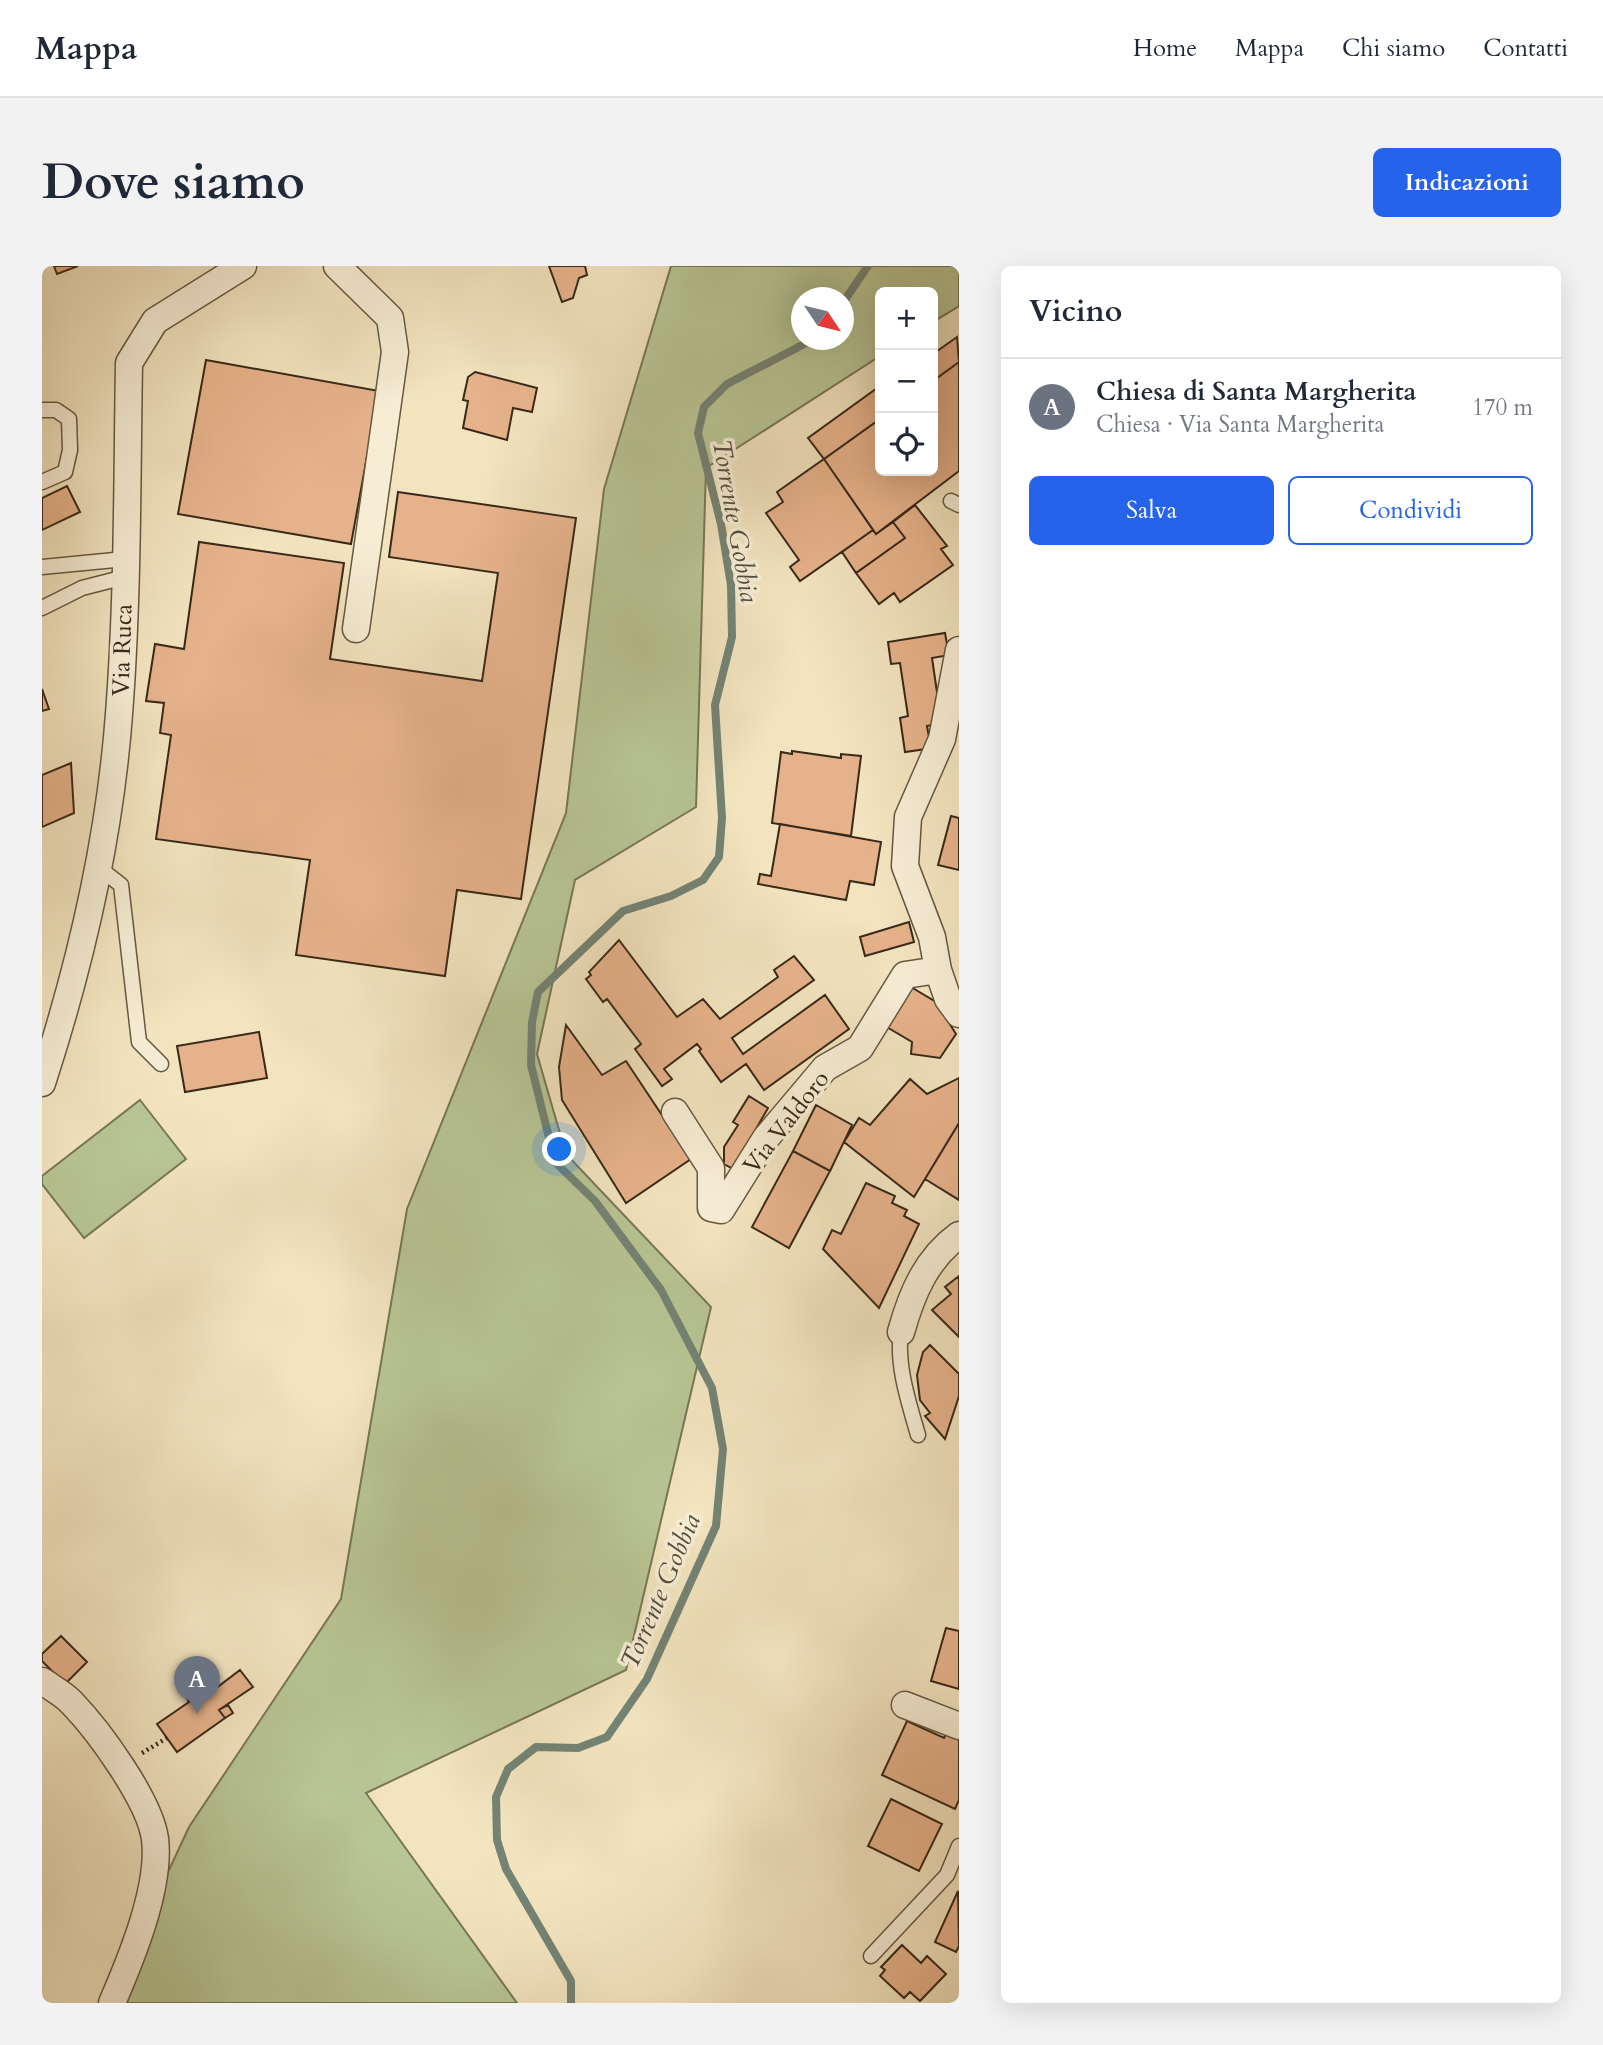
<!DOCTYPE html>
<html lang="it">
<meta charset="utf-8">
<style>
:root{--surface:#fff;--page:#f2f2f3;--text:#1f2937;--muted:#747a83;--line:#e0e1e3;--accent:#2563eb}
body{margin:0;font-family:Cardo,serif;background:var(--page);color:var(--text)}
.controls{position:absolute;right:21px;top:21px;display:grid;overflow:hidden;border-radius:10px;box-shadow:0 7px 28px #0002}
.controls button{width:63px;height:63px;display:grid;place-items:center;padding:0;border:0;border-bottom:2px solid var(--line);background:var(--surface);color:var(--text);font:35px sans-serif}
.compass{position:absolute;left:749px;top:21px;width:63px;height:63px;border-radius:50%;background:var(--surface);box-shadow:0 7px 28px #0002;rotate:125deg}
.you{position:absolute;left:518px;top:884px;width:24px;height:24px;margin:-18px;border:5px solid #fff;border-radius:50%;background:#1a73e8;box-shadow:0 0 0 10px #1a73e833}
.badge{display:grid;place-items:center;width:46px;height:46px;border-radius:50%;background:var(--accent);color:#fff;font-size:23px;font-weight:700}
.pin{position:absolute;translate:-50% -58px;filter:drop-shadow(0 2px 4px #0008)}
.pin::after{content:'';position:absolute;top:37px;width:24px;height:21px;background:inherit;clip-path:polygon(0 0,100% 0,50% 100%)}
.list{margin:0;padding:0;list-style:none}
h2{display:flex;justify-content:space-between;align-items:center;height:91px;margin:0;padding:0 28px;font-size:30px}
h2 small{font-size:23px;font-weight:400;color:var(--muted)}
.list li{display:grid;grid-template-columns:46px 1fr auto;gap:21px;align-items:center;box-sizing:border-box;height:98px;padding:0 28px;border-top:2px solid var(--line)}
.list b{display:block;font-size:26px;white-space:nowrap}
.list p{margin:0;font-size:23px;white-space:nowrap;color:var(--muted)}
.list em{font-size:23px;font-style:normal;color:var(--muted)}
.actions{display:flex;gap:14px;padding:21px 28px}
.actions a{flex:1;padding:16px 0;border:2px solid var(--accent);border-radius:10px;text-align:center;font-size:24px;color:var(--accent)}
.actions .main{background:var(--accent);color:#fff}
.icon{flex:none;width:38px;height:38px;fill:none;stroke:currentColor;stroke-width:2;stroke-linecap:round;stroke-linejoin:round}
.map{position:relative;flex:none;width:917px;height:1737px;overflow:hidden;border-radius:10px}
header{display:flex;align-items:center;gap:42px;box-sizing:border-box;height:98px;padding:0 35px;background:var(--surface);border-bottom:2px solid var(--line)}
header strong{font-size:33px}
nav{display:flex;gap:38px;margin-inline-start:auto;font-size:24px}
.intro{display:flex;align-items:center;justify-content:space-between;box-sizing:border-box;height:168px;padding:0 42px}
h1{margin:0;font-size:49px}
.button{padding:18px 32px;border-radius:10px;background:var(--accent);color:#fff;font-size:24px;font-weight:700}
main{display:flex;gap:42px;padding:0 42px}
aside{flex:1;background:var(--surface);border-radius:10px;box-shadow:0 7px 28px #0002}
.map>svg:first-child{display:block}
</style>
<header>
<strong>Mappa</strong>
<nav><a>Home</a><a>Mappa</a><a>Chi siamo</a><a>Contatti</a></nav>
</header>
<div class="intro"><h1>Dove siamo</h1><a class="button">Indicazioni</a></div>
<main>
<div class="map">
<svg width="917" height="1737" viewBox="0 0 917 1737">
<rect width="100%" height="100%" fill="#f2e4bf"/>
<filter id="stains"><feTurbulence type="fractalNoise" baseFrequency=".00286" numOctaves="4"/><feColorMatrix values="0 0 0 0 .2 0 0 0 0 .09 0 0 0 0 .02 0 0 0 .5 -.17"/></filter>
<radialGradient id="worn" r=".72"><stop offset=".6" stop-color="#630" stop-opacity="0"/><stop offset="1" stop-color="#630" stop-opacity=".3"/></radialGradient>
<path fill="#b8c594" stroke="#787756" stroke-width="2" fill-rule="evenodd" d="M629,0H917V40L891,56V26H838V90L664,202L654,541L533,614L495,788L524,888L669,1041L584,1404L324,1527L475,1737H65L147,1561L299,1333L365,943L524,547L562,223ZM760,32H802V74H760Z
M98,834L144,893L42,972L0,918V910Z"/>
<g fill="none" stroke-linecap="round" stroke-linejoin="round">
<path stroke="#748374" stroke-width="8" d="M802,35L826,0
M529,1737V1715L464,1603L455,1574L454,1531L466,1503L494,1481L536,1482L565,1471L605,1413L674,1260L681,1183L670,1122L619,1024L553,935L513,896L489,799L490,756L496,726L581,645L629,630L661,614L677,591L680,552L673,439L690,371L689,319L679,258L656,167L662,141L685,118L770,74"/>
</g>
<path fill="#e6b28b" stroke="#392918" stroke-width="2" d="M12,0H36L15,8Z
M507,0H543L545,9L537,12L531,32L520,36Z
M915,71L917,96L891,115V88Z
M164,94L337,125L309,278L136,248Z
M917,96V205L834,268L782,193L838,153V205H891V115Z
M433,106L495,122L490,146L471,142L465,174L421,162L426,135L421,134L426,111Z
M838,120V153L782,193L766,172Z
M782,193L831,264L758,315L748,301L757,294L724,247L741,236L735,226Z
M25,220L38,246L0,264V232Z
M356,226L534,252L479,633L415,624L403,710L254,689L268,594L114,573L129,469L118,467L122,437L104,435L113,378L142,383L157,276L302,297L288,393L440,415L456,307L347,291Z
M873,239L905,280L899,283L911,299L858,336L852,327L837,338L814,307L863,272L851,256Z
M851,256L863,272L814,307L800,286L831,264L834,268Z
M903,367L907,389L890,392L898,447L895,458L885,460L888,476L884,483L863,486L858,452L866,450L858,397L849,398L846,376Z
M0,423L7,443L0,445Z
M750,485L799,492V488L819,490L809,570L730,557L739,486L750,488Z
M29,497L32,547L0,561V509Z
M909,550L917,552V604L896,599Z
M738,558L839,576L832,619L808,615L804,634L716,618L718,608L729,610Z
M867,656L872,676L823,690L818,671Z
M577,674L635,751L661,733L678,753L736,711L732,704L752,690L772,714L690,772L701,788L783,729L807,763L722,824L704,798L679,816L657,785L659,783L655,778L622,803L630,813L620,820L593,783L599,778L565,733L561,736L544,713L549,709L547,706Z
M869,721L894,736L914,768L898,792L869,788L870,776L843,760Z
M524,759L560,809L584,795L649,893L584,937L520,834L517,801Z
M217,766L225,812L143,826L135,780Z
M917,812V857L872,931L802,876L817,852L828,859L868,813L885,828Z
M707,830L726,842L691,903L682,898V881L696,859L691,856Z
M774,839L810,859L788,905L751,885Z
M917,857V934L883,913Z
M751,885L788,905L747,982L710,961Z
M824,917L853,930L850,937L865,944L862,950L877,958L837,1042L781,983L790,964L799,968Z
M917,1010V1071L890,1044L909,1028L903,1021Z
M888,1079L917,1108V1130L903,1173L883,1150L888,1147L878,1134L875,1109L881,1086Z
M904,1362L917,1365V1423L889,1415Z
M19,1370L45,1396L23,1418L0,1395V1388Z
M198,1404L211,1421L177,1444L183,1452L135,1486L115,1458L147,1436L142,1428L161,1415L169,1426Z
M186,1439L191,1447L183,1452L177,1444Z
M865,1455L902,1472L904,1467L917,1473V1534L913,1543L840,1509Z
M849,1533L900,1558L877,1605L826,1580Z
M916,1625L917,1680L914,1686L893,1676Z
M860,1679L879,1697L885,1690L904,1708L878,1735L868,1726L862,1732L838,1710L843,1704L839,1701Z"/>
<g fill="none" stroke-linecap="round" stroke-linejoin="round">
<defs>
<path id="service" d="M0,144H14L27,153L28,184L23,206L0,216
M909,235L917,239
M0,301L83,293
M0,342L40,322L83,311
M56,601L79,619L97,776L119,798
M859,1066C854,1099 867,1137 876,1169
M829,1690L905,1609L917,1580"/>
<path id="minor" d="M295,0L348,52L353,86L314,363
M917,384L900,473L866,551L863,600L890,671L896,704L906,733L917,748
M0,817C38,700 68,570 77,448C86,332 85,214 87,97L113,55L201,0
M633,846L669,902V942L679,944L724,872L783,802L818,782L863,709L896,704
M859,1066C870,1027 884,993 917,969
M0,1415C10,1422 22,1428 30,1437C57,1465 108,1535 113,1573C119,1621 89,1693 70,1737
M863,1439L917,1460"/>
</defs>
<use href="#service" stroke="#675842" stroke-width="17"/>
<use href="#minor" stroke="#675842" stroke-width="29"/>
<path stroke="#392918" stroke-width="4.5" stroke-dasharray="2 3.5" stroke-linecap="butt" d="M100,1487L125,1472"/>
<use href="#service" stroke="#f7edd5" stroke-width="14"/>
<use href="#minor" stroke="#f7edd5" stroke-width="26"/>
</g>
<g text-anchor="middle" stroke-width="7" stroke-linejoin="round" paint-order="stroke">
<g font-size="24" fill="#392918" stroke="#f7edd5">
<text transform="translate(80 384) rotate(-88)" y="8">Via Ruca</text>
<text transform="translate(744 856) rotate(-52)" y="8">Via Valdoro</text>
</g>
<g font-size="26" font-style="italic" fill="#524e3e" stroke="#f7edd5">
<text transform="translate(694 255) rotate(80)" y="9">Torrente Gobbia</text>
<text transform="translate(618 1325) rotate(-67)" y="9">Torrente Gobbia</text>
</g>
</g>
<rect width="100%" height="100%" filter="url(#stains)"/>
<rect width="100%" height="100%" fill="url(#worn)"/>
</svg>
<div class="controls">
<button>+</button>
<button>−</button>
<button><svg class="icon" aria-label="locate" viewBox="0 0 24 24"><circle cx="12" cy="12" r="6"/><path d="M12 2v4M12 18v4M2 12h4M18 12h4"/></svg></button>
</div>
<svg class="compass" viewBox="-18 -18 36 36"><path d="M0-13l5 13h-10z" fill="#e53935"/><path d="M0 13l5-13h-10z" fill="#747a83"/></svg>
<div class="you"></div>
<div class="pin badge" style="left:155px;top:1448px;background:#6b7280">A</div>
</div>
<aside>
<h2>Vicino<small></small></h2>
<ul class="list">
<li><span class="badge" style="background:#6b7280">A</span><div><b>Chiesa di Santa Margherita</b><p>Chiesa · Via Santa Margherita</p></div><em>170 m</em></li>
</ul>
<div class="actions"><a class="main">Salva</a><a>Condividi</a></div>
</aside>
</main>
